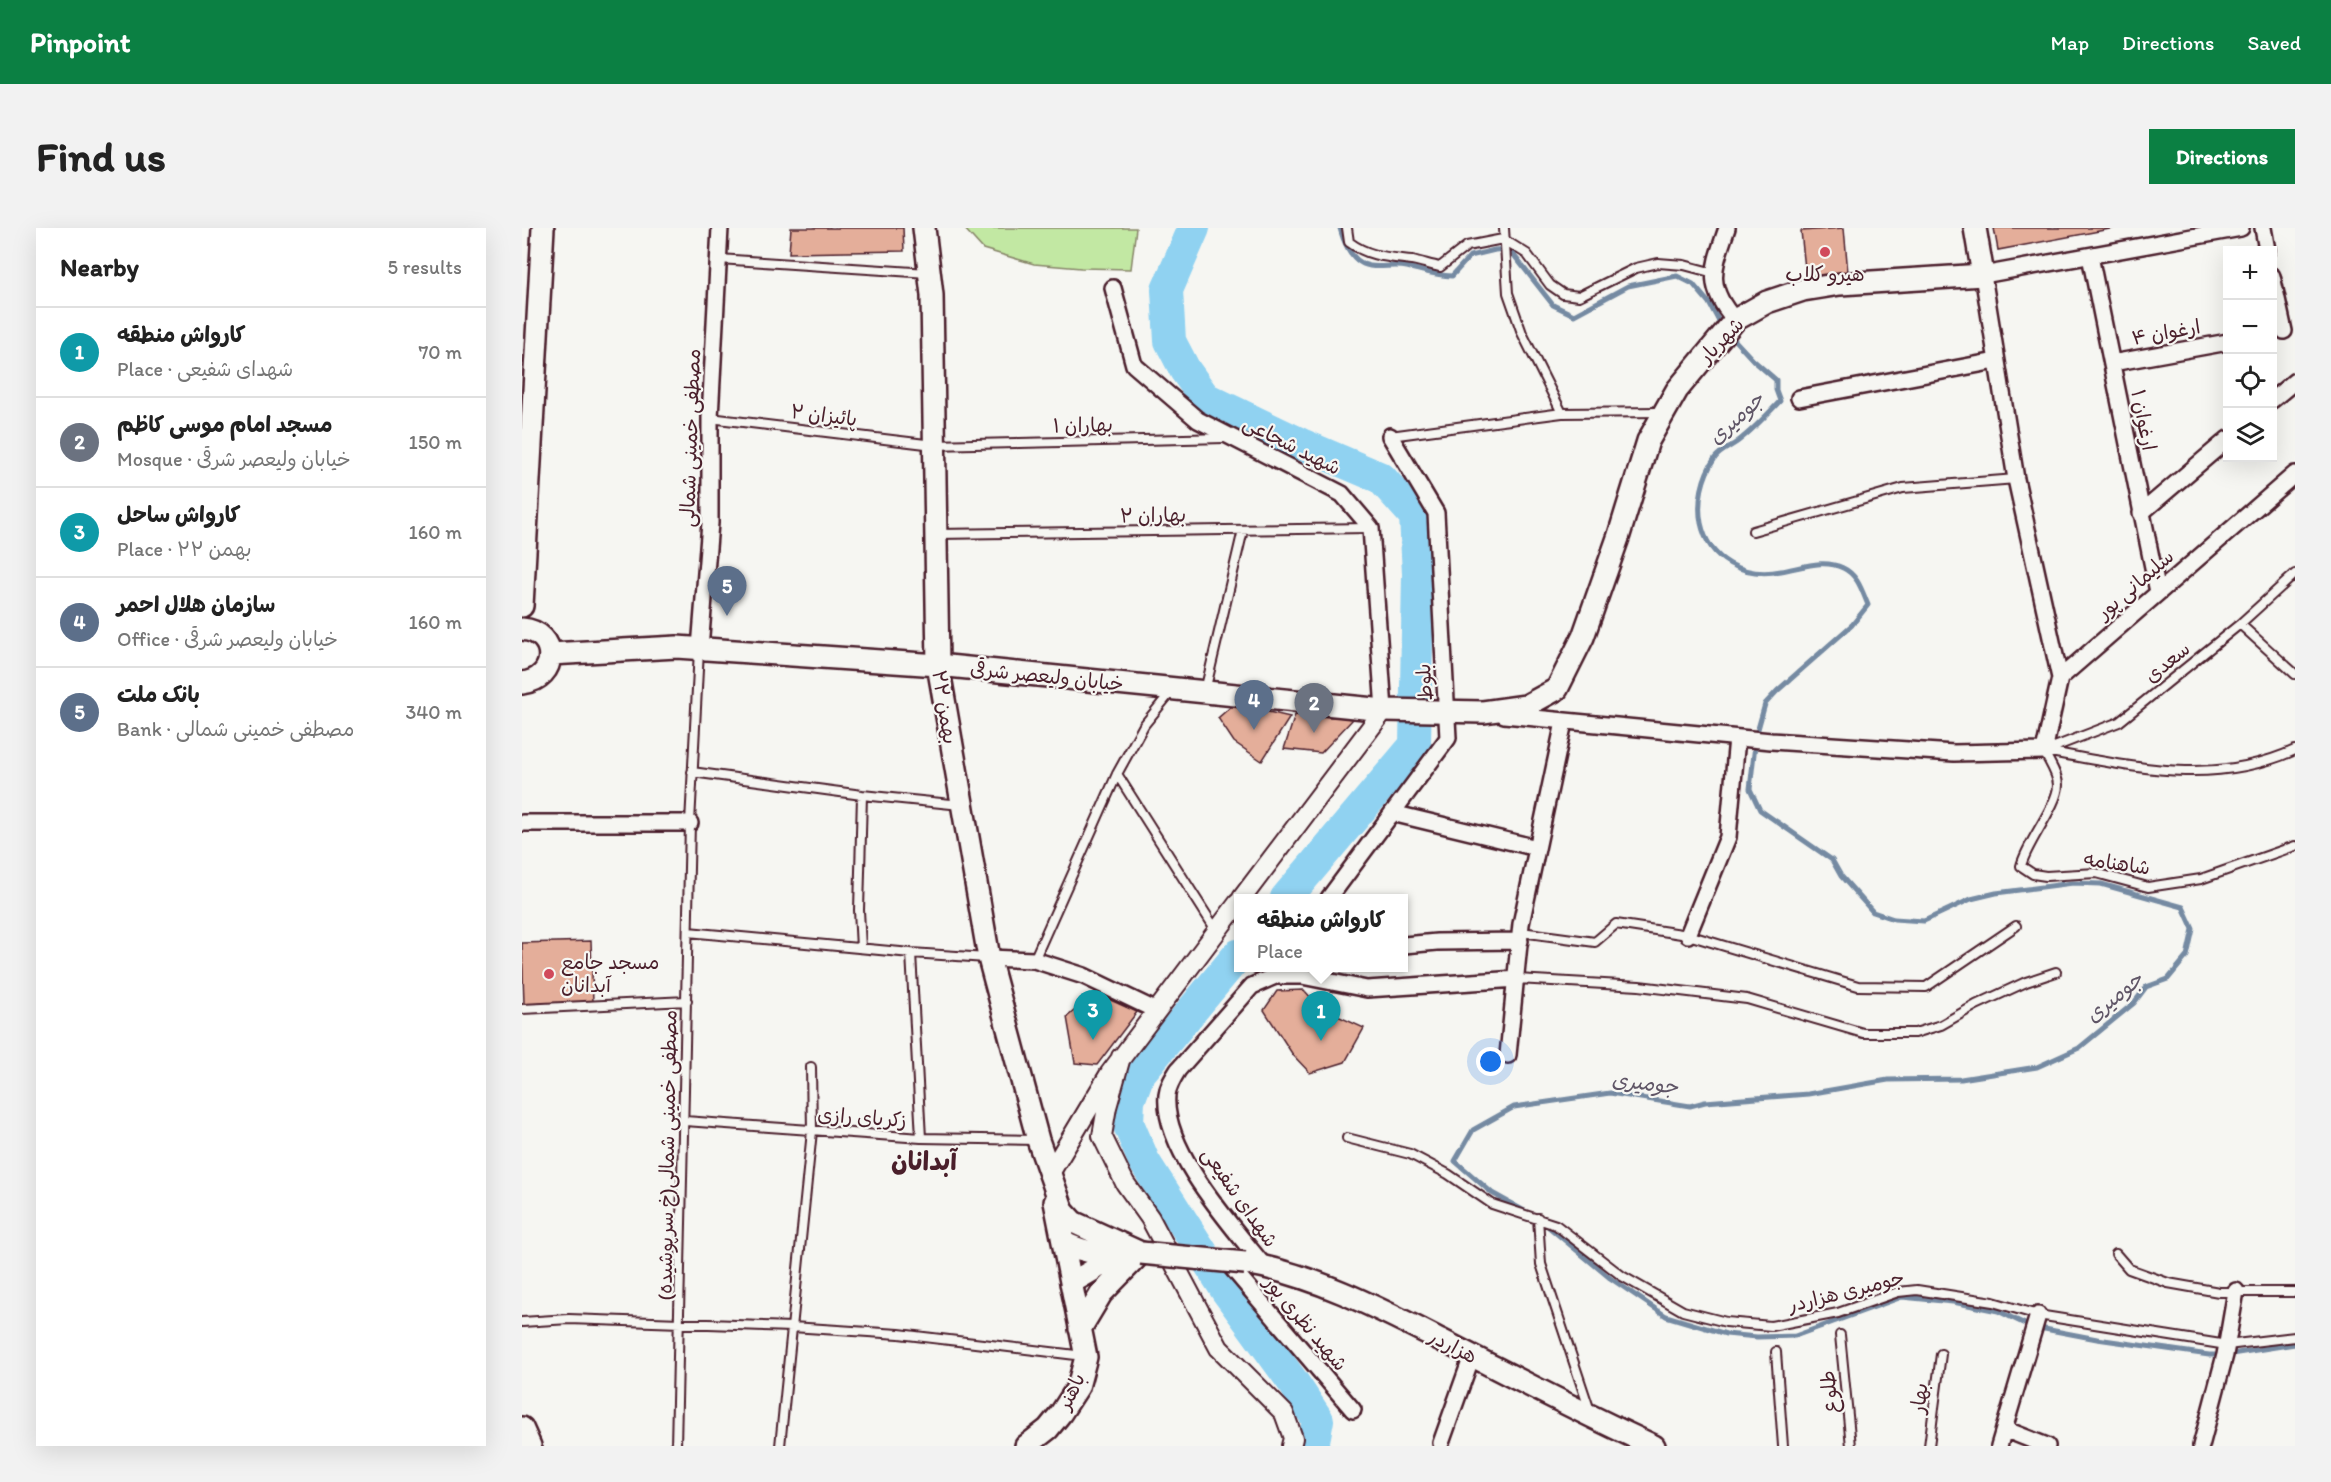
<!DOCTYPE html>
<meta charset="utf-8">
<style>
:root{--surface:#fff;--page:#f2f2f2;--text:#222;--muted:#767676;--line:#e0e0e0;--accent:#0b8043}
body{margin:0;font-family:Itim,"Playpen Sans Arabic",sans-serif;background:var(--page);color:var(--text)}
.controls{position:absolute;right:18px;top:18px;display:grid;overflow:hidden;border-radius:0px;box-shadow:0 6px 24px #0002}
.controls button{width:54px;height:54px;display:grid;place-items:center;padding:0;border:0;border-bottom:2px solid var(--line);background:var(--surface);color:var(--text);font:30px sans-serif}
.you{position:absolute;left:969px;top:834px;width:21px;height:21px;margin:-15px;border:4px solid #fff;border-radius:50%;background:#1a73e8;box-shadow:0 0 0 9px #1a73e833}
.badge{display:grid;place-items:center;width:39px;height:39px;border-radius:50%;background:var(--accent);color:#fff;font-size:20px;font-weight:700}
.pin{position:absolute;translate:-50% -50px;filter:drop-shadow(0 2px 3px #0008)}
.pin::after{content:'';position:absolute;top:32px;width:21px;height:18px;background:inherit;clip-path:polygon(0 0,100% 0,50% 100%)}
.popup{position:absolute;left:712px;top:666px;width:174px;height:78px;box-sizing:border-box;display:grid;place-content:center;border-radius:0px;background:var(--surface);filter:drop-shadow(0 2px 4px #0005);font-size:20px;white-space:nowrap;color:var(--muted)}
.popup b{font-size:22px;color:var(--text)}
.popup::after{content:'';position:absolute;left:50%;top:100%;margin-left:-12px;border:12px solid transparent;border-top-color:var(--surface)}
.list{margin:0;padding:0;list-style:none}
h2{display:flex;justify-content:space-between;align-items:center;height:78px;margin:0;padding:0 24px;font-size:26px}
h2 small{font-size:20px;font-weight:400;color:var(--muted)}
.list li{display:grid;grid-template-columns:39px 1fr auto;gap:18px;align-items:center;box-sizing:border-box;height:90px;padding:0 24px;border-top:2px solid var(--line)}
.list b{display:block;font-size:22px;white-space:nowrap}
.list p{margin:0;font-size:20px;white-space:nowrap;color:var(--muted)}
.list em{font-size:20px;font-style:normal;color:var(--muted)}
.icon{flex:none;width:33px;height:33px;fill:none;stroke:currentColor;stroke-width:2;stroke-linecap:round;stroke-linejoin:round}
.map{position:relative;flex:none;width:1773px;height:1218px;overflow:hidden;border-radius:0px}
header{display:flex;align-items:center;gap:36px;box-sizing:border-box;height:84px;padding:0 30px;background:var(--accent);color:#fff}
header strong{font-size:28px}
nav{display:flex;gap:33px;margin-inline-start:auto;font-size:21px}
.intro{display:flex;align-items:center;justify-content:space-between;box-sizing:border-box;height:144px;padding:0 36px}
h1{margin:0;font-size:42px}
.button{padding:15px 27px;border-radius:0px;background:var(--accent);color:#fff;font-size:21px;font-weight:700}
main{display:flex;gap:36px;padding:0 36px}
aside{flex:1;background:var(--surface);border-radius:0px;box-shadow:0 6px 24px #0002}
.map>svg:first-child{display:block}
</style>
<header>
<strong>Pinpoint</strong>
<nav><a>Map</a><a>Directions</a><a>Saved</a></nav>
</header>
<div class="intro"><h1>Find us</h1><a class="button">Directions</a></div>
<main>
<aside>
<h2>Nearby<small>5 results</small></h2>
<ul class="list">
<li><span class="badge" style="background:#0f9aa8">1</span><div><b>کارواش منطقه</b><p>Place · شهدای شفیعی</p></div><em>70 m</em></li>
<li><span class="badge" style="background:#6b7280">2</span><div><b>مسجد امام موسی کاظم</b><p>Mosque · خیابان ولیعصر شرقی</p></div><em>150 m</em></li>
<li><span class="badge" style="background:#0f9aa8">3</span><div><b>کارواش ساحل</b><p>Place · ۲۲ بهمن</p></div><em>160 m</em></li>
<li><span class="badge" style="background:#5c6f8a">4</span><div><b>سازمان هلال احمر</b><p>Office · خیابان ولیعصر شرقی</p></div><em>160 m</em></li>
<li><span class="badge" style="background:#5c6f8a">5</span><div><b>بانک ملت</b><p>Bank · مصطفی خمینی شمالی</p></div><em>340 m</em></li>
</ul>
</aside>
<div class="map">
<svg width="1773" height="1218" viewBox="0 0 1773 1218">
<rect width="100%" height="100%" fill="#f6f6f2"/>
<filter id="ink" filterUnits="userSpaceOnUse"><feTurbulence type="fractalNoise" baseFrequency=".0167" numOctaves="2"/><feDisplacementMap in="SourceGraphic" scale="12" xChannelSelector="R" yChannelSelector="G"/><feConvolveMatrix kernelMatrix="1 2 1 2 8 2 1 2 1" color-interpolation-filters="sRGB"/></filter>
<g filter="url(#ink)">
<path fill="#c2e8a3" stroke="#868467" stroke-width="1.5" d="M442,0H614L609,41L559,40L512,36L461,21Z"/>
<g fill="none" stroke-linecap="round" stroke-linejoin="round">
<path stroke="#748aa2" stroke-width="5" d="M818,0C822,15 830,35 848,38C860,40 873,36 885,39C901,43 914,48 930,48L948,28L973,22L987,21L1031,77L1052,87L1106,58L1155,48L1171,56L1187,75L1200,99
M1006,985L970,965L933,933L951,902L992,879L1088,865L1168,878L1183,874L1286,866L1366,852L1439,851L1515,839L1557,820L1612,775L1624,759L1646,751L1665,728L1671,701L1661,679L1579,656L1551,655L1474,665L1449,671L1402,693L1372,691L1351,684L1319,648L1310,632L1238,582L1228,561L1234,508L1243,476L1255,463L1330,397L1346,377C1340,363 1336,347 1321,340C1301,330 1279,340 1259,343C1222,350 1187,333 1179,295C1175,274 1180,249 1193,230C1198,223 1208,219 1215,214C1231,202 1244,188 1258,173L1254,162V152L1231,132L1206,105
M1022,995L1088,1050L1144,1088L1204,1106L1235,1109L1273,1108L1380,1069L1431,1074L1476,1083L1507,1098L1575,1111L1687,1127H1703L1773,1116"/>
<path stroke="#90d2f1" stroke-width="32" d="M672,0L645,62L648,113L663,142L683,170L779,216L859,250L893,288L896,346L893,517L764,670
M716,727L617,846L607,873L606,895L622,933L704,1062L771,1154L796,1192L791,1218"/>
</g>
<path fill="#e4ae9a" stroke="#4a1f2b" stroke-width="1.5" d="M269,0H381L382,23L267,25Z
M1322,0L1326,45L1284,50L1279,3Z
M1472,0H1593L1476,22Z
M712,476L768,489L740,533L712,514L696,490Z
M773,487L832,490L799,525L762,521Z
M69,713L71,774L2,776L0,715Z
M782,762L798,780L842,800L823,834L788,845L771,827L742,782L755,763Z
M573,765L615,784L575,837L553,835L545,789Z"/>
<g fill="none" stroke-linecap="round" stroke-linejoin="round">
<defs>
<path id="service" d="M825,0L827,14C847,29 866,29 890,32C899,34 909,37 918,39L945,18L981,11L1005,26L1028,57L1041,66L1057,68L1114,40L1136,35L1162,37L1192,45
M982,0L986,65L1000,105L1040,185L1139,184
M197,31L406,45
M188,190L412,217L703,210
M868,208L1040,185
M1231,303L1381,260L1494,251
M415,306L847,300
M1718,396L1773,446
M683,463L721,302
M1522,523C1526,533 1536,546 1536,557C1536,577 1505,614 1499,638L1511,646L1524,648L1574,645L1626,659L1679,651L1773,618
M1522,523L1597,494L1718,396L1773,346
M1523,523C1609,538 1690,560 1773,522
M170,544L340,567L439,577
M595,546L694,702
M166,704L389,725L465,730
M999,704L1073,714L1094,696L1166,707L1336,758L1404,759L1494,698
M339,720L337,682L340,567
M389,725L399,910
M512,732L595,546L622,497L648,465
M995,751L1117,758L1225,771L1341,805H1393L1419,797L1454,777L1504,754L1534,744
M0,781L165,773
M163,893L399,910L514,912
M825,910L888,926L926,946L970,976L1034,997L1100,1048L1161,1083L1204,1094L1249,1098L1316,1085L1376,1064L1395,1062L1471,1074L1516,1087L1705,1117L1773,1109
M1016,990L1019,1036L1068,1183
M1594,1026L1607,1041L1646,1055L1697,1064H1773
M0,1094L47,1091L270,1099L377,1106L562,1128
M1318,1107L1329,1218
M1254,1124L1261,1218
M154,1218L168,595L177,422
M258,1218L290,903L289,839
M1407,1218L1419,1126"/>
<path id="minor" d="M1205,0C1192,39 1182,57 1213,92
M1741,0L1745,22
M1568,28L1636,364
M1750,48L1762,103
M591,60L612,137L676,192L820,266L849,300L862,482
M1590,135L1706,114
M1277,170L1474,133
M1750,172L1773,153
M1619,285L1706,211
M178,420L188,295V190L198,0
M1538,450L1494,251L1461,47L1719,0
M982,487L1249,513L1432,525L1522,523L1538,450L1773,246
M870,585L1015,620
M0,595H168
M807,670L926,510L914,285L868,208
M1166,707L1206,609L1215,510
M882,717L915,714L998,713
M467,730L512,732L562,748L635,783
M986,827L999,696L1042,494
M705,1034L831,1182
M742,1038C710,998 640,921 645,867C646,858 651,850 656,842L730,758L753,748H780L845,761L995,751
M1482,1201L1525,1218
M919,1215L950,1128
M1477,1218L1516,1087
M1679,1218L1703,1127L1714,1063"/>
<path id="tertiary" d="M720,670L862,482
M599,829L585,879L580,908L603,955L628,990L697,1120L762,1185L771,1210L769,1218
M527,947L588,845L716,675"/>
<path id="secondary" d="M402,0L410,67L416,437L467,730L516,912L541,983L551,994L619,1025
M0,378L21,0
M0,401C37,404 37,451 0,455
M28,426L155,419L416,437L862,482L961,484L1004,478L1035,461L1061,409L1097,307L1126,213L1155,162L1213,92L1245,74L1281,62L1318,56L1461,47L1453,0
M541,1014C565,1027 586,1027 613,1025
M723,1035C794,1047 860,1082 923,1114C992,1149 1061,1186 1132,1218
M549,1055L578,1038L599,1031
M558,1101L579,1066L619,1025
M0,1200L8,1218
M504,1218L526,1201L539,1185L556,1159L564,1129L533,974"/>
</defs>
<use href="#service" stroke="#4a1f2b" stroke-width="12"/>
<use href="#minor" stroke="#4a1f2b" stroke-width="20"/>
<use href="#tertiary" stroke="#4a1f2b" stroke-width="22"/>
<use href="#secondary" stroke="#4a1f2b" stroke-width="26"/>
<use href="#service" stroke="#f6f6f2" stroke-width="8"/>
<use href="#minor" stroke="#f6f6f2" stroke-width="15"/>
<use href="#tertiary" stroke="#f6f6f2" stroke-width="18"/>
<use href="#secondary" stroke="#f6f6f2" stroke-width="21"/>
<defs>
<path id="secondary-bridge" d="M619,1025L723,1035"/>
</defs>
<use href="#secondary-bridge" stroke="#4a1f2b" stroke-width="26" stroke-linecap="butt"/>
<use href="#secondary-bridge" stroke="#f6f6f2" stroke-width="21"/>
</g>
</g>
<g fill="#d1495b" stroke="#f6f6f2" stroke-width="2">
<circle cx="1303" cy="24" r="6"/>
<circle cx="27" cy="746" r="6"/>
</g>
<g text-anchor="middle" stroke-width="4.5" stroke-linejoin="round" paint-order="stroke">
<g font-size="20" fill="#4a1f2b" stroke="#f6f6f2">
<text x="1303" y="53">هیرو کلاب</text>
<text x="39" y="741" text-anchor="start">مسجد جامع<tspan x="39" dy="23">آبدانان</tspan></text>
</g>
<g font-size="20" fill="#4a1f2b" stroke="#f6f6f2">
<text transform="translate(1644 104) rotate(-10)" y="7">ارغوان ۴</text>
<text transform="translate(1199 112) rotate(-46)" y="7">شهریار</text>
<text transform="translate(302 187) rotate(7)" y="7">پائیزان ۲</text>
<text transform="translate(1622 192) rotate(79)" y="7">ارغوان ۱</text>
<text transform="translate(561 197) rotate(-1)" y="7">بهاران ۱</text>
<text transform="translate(168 210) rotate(-88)" y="7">مصطفی خمینی شمالی</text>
<text transform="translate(770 217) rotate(27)" y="7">شهید شجاعی</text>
<text transform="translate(631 287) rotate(-1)" y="7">بهاران ۲</text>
<text transform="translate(1613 356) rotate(-41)" y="7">سلیمانی پور</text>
<text transform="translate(1645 434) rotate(-39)" y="7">سعدی</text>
<text transform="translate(525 448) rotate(6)" y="7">خیابان ولیعصر شرقی</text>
<text transform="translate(902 454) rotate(-93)" y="7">بلوط</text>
<text transform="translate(423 479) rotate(81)" y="7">۲۲ بهمن</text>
<text transform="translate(1595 635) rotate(8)" y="7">شاهنامه</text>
<text transform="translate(340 889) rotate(4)" y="7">زکریای رازی</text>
<text transform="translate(145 927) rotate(-89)" y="7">مصطفی خمینی شمالی(خ سرپوشیده)</text>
<text transform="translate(718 969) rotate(55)" y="7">شهدای شفیعی</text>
<text transform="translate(1324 1063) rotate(-14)" y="7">جومیری هزاردر</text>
<text transform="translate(784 1095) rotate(50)" y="7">شهید نظری پور</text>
<text transform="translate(931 1118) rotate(27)" y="7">هزاردر</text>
<text transform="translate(549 1163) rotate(-64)" y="7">باهنر</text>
<text transform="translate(1307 1164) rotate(-95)" y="7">طلوع</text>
<text transform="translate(1397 1170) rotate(-83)" y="7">بهار</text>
</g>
<g font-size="21" font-style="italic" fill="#5f5566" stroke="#f6f6f2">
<text transform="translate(1214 190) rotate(-42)" y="7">جومیری</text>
<text transform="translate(1592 769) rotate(-39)" y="7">جومیری</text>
<text transform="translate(1123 855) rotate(7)" y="7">جومیری</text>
</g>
<g font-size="26" font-weight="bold" fill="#4a1f2b" stroke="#f6f6f2">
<text x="402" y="942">آبدانان</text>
</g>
</g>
</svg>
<div class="controls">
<button>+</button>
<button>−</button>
<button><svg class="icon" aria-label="locate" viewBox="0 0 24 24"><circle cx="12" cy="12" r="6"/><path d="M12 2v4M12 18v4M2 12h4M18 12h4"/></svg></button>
<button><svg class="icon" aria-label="layers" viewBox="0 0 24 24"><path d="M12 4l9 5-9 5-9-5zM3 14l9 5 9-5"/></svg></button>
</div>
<div class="you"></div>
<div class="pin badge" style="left:799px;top:813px;background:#0f9aa8">1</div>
<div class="popup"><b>کارواش منطقه</b>Place</div>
<div class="pin badge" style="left:792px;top:505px;background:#6b7280">2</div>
<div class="pin badge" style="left:571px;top:812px;background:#0f9aa8">3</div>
<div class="pin badge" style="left:732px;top:502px;background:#5c6f8a">4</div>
<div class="pin badge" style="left:205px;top:388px;background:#5c6f8a">5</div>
</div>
</main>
